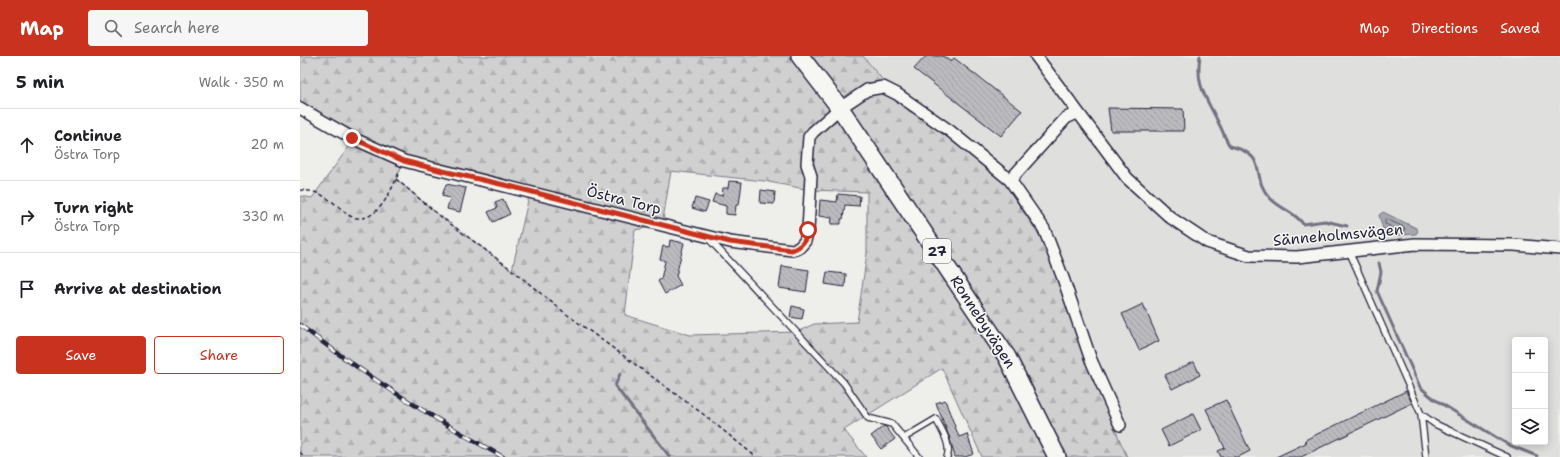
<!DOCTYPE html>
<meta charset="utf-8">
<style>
:root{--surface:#fff;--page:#f6f6f6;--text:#202124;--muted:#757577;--line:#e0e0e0;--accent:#c8321e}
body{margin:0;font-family:"Shantell Sans",sans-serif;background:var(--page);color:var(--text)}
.controls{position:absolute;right:12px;bottom:12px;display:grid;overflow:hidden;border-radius:4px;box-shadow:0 2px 10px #0003}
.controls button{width:36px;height:36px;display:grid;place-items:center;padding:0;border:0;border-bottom:1px solid var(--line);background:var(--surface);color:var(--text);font:20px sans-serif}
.stop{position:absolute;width:12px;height:12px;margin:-9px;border:3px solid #c8321e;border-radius:50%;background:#fff}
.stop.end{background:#c8321e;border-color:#fff;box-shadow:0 1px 4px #0008}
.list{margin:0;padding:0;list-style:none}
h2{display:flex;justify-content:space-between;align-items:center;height:52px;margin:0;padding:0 16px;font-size:17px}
h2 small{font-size:13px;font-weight:400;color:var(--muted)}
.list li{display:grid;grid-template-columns:26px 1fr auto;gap:12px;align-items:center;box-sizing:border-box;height:72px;padding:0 16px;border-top:1px solid var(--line)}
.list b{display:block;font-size:15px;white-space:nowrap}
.list p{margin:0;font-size:13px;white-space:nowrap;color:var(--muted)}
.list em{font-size:13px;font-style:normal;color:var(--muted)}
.actions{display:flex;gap:8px;padding:12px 16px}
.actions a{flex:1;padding:9px 0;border:1px solid var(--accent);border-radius:4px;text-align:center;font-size:14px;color:var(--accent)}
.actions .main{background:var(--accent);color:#fff}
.icon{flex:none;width:22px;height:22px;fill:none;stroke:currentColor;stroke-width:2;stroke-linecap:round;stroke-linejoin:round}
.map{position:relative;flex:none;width:1260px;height:401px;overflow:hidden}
header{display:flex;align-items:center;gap:24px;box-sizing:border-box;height:56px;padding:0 20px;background:var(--accent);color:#fff}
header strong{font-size:19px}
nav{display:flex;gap:22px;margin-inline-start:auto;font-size:14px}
.search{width:280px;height:36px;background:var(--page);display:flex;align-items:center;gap:10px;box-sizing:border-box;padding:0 14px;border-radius:4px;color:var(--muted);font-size:15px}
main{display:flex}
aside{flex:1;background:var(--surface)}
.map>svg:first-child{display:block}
</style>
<header>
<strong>Map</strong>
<div class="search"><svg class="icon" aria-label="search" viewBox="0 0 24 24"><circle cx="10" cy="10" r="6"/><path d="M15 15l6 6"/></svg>Search here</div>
<nav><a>Map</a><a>Directions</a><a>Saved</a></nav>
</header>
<main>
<aside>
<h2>5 min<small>Walk · 350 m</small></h2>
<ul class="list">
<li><svg class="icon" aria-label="ahead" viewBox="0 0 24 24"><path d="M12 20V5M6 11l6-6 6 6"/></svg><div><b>Continue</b><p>Östra Torp</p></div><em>20 m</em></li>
<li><svg class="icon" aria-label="right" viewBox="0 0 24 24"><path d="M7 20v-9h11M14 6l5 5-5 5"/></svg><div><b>Turn right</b><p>Östra Torp</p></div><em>330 m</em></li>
<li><svg class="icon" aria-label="arrive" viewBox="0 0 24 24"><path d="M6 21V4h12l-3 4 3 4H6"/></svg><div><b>Arrive at destination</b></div></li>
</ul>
<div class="actions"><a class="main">Save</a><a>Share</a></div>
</aside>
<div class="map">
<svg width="1260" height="401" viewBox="0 0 1260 401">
<defs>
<pattern id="forest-firs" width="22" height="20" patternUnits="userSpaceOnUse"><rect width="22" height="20" fill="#d0d0d1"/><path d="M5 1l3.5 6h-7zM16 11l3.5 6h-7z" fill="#b2b2b4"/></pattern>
<pattern id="building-back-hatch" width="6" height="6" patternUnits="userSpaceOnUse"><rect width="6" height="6" fill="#bbbbbf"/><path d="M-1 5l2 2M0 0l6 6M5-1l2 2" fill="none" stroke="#a0a0a5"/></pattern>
</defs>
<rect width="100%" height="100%" fill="#eeeeeb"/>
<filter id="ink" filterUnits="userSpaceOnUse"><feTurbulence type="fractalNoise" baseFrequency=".025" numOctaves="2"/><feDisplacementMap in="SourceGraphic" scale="8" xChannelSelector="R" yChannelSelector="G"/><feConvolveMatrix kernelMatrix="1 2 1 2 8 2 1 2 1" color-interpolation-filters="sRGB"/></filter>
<g filter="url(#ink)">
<path fill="#dfdfde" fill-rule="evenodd" d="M563,0H1260V401H827L794,325L585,27ZM1215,284H1245V386H1215Z"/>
<path fill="url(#forest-firs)" stroke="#797986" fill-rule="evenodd" d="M0,0H563L585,27L705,128L743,185L794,325L827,401H682L642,312L544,374L566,401H0V140L12,142L50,89V73L0,46ZM104,105L230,136L212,214L140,160L96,123ZM371,115L464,125L510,134L567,136V197L557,266L514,268L497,276L390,279L325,259L335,174L362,169Z"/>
<path fill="#a7a7af" stroke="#727281" d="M1083,156L1116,172L1118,175L1116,178L1087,180L1089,174L1088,173H1083L1079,159Z"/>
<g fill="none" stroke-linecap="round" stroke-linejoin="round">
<path stroke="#575769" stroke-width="1" d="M1086,163L1104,171L1105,174L1094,175L1090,170L1085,168V164Z"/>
<path stroke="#727281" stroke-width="3" d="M900,0C895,31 907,42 919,68C923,75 925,83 930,90C971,100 949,120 970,142C980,153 995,156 1003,168L1025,165L1047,170
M1079,207L1081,216L1077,235L1120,331L1134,343L1194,380L1209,389L1237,400
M320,318L315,330L370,401"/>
</g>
<path fill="url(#building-back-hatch)" stroke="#22223b" d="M626,0H643L651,6L654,2L722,55L701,80L614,13Z
M808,52L883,53L884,75H811Z
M429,125L442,126L439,149H436L435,159L426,158V150L412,146L415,138L422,140L423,132H428Z
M146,128L166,132L160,156L147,153L150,142L142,140Z
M461,134L475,136L474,148L460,147Z
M538,138L560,140L559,150L545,149L543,163H541V168H531L532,162L519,160L520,144L537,146Z
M395,142L409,146L405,156L392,152Z
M203,143L210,158L193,166L188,156L197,152L195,146Z
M370,184L384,187L376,220L381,229L365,238L358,225L361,223L365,205L360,203L363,190L369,191Z
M482,210L509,214L506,236L479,232Z
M527,216L546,218L545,231L525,228Z
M843,248L859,285L839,294L822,258Z
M492,250L504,253L502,263L490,261Z
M894,306L900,319L872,333L865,319Z
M1106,335L1112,347L1001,401H976L1006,387L1005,384Z
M645,344L659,381L667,378L674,398L665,401H655L649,380L636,347Z
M926,344L950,395L938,401H921L918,395L925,392L906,353Z
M893,358L901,374L869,390L861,374Z
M584,370L586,371L595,383L581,393L571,380Z"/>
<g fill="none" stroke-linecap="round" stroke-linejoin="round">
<defs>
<path id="service" d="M408,182L544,327L568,362L592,368L619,401
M1049,195L1121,358L1126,401
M1121,358L1135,368L1207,401
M604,382L636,363C641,373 652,389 647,401"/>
<path id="minor" d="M736,0L827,122L871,162L907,186L949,200L997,201L1115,188L1214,189L1260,193
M0,52L52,82L104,105L430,186L492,194L499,192L505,185L508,174L511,120L507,108L509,81L513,76L540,52L567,34L583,31L597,38L650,75L710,124L744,173L763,222L791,304L820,369
M710,124L766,62L777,57"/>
<path id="primary" d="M500,0L540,52L707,301L757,401"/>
</defs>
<use href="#service" stroke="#22223b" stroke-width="8"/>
<use href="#minor" stroke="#22223b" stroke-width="14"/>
<use href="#primary" stroke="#22223b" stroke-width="20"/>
<path stroke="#22223b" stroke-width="1.5" stroke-dasharray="4 3" stroke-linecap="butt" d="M96,123L140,160L212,214L265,257L403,358L456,401
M0,134C18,135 25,140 39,151C42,153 45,157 48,159C76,174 92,133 100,114
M0,396L4,401"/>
<use href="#service" stroke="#f6f6f2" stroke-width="5.5"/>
<use href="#minor" stroke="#f6f6f2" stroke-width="11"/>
<use href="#primary" stroke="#f6f6f2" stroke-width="17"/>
<defs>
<path id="rail" d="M0,269C64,319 132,362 203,401"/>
</defs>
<use href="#rail" stroke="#22223b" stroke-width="4.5"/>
<use href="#rail" stroke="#f6f6f2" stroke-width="3" stroke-dasharray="9" stroke-linecap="butt"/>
</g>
</g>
<g fill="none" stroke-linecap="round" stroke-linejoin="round" filter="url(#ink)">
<path stroke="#c8321e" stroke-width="5" d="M52,82L104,105L143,115L209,130L430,186L492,194C503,190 505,185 508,174"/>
</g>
<g text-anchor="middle" stroke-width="3" stroke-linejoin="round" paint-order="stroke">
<rect fill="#f6f6f2" stroke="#626272" stroke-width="1" x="623" y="183" width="28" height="24" rx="3"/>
<g font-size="14" font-weight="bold" fill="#22223b">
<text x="637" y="200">27</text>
</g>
<g font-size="15" fill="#22223b" stroke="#f6f6f2">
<text transform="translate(324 144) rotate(14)" y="5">Östra Torp</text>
<text transform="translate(1038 179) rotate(-5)" y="5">Sänneholmsvägen</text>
<text transform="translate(683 266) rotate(57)" y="5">Ronnebyvägen</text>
</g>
</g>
</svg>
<div class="controls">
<button>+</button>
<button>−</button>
<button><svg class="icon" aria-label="layers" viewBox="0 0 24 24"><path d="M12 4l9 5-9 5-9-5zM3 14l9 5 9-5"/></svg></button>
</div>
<div class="stop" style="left:508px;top:174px"></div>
<div class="stop end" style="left:52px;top:82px"></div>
</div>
</main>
